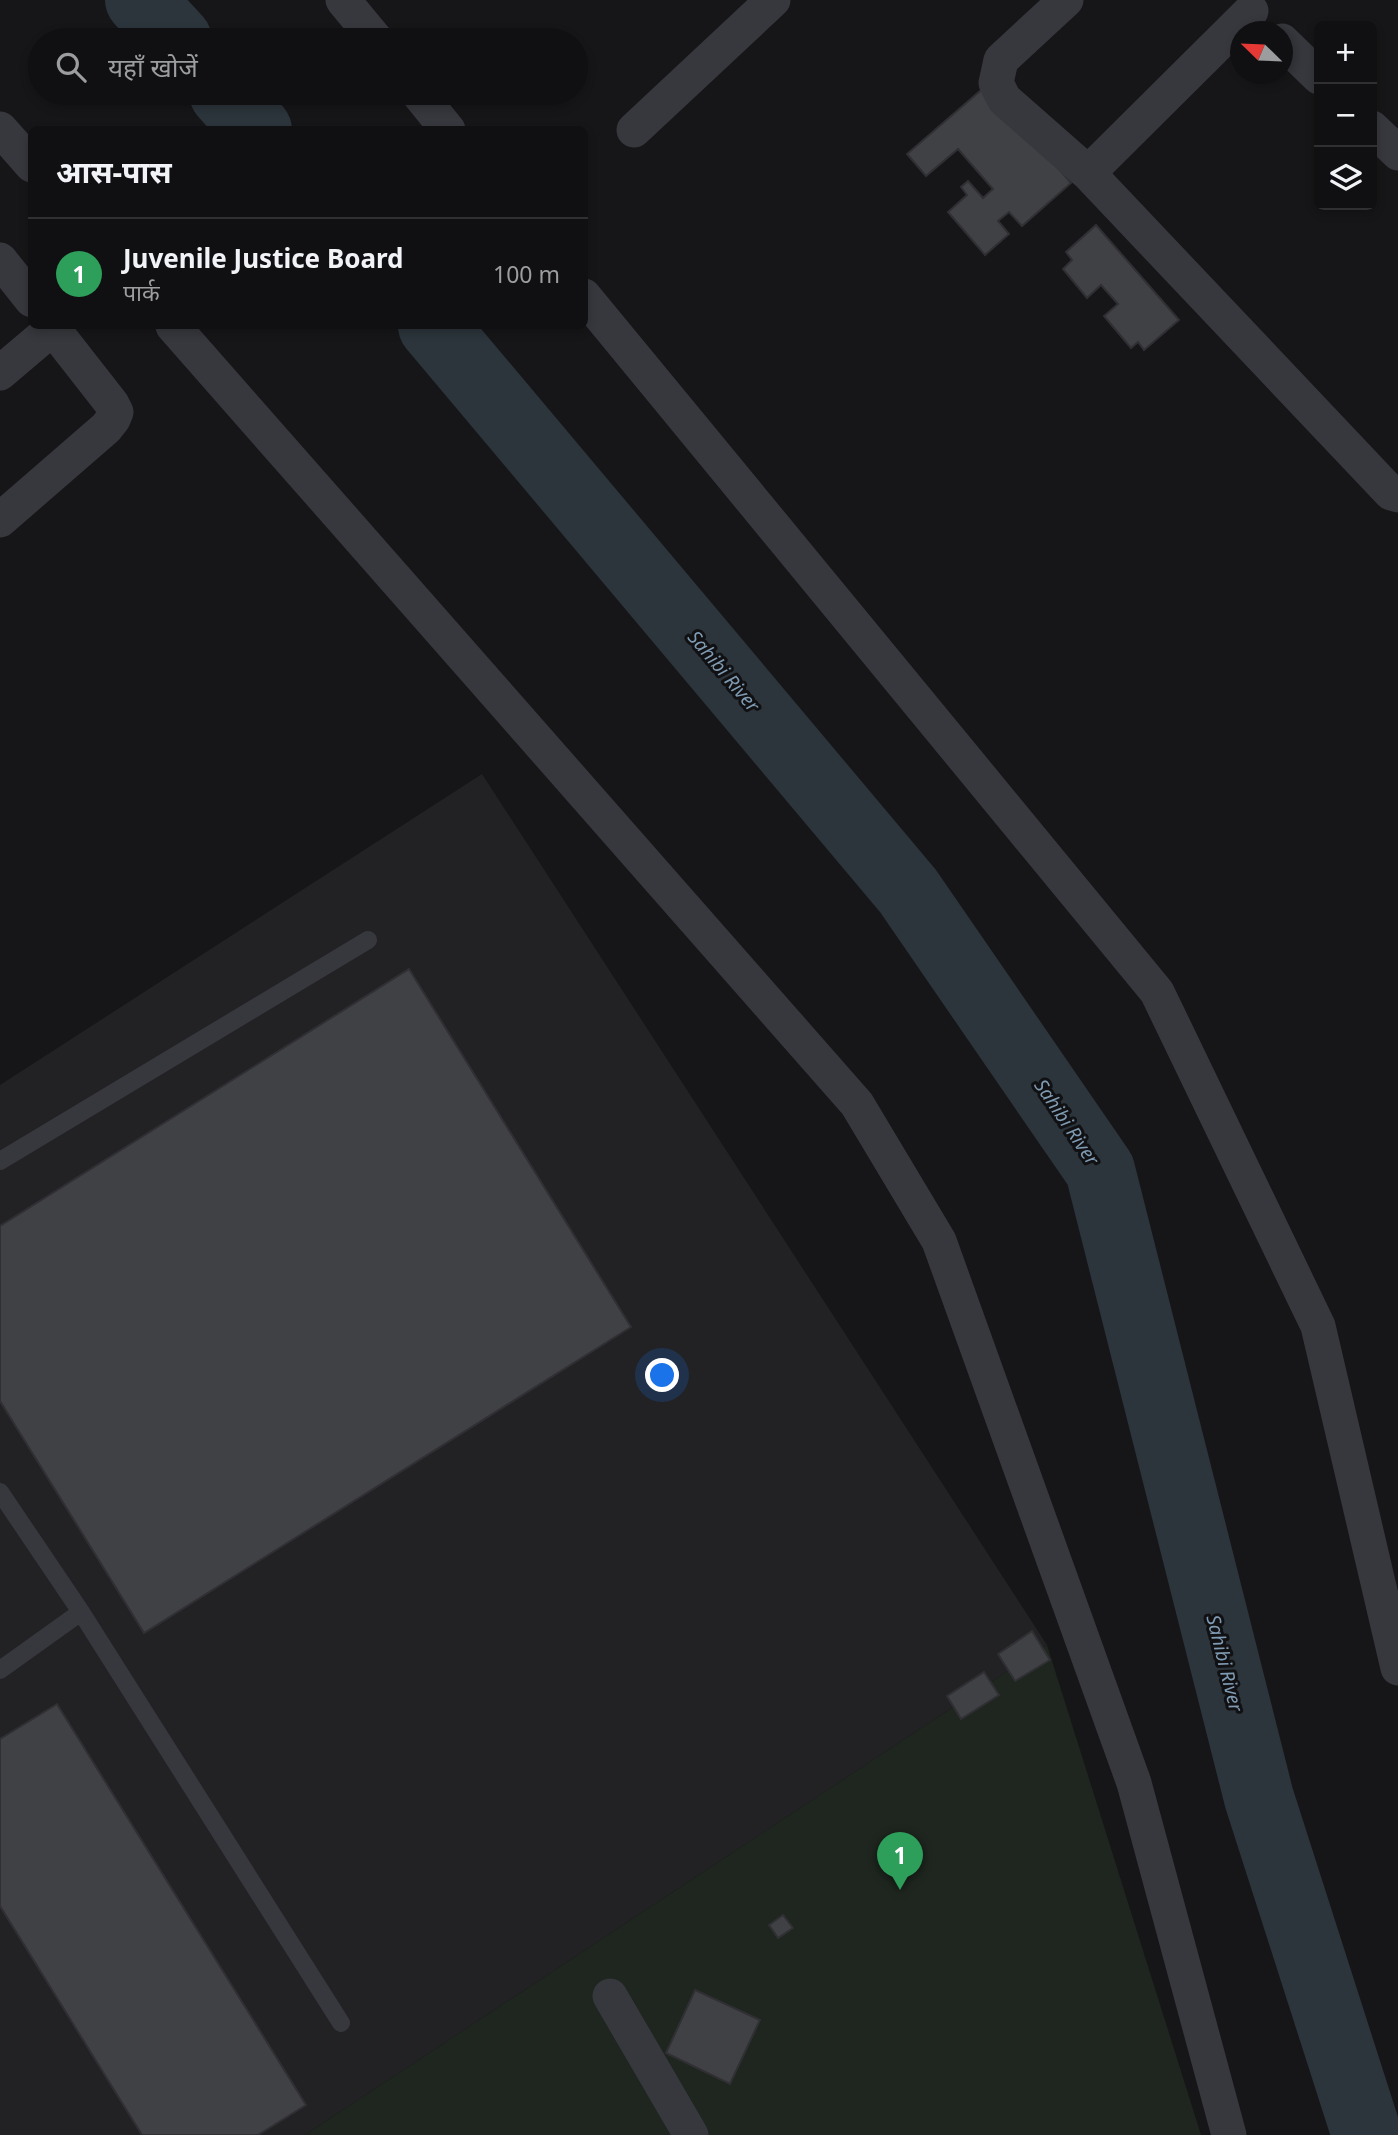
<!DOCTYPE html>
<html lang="hi">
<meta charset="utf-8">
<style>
:root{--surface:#101012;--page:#1e1e20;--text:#f1f3f6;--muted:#9c9d9f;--line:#303032;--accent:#0b8043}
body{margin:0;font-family:"Noto Sans","Noto Sans Devanagari",sans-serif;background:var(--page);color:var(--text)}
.controls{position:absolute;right:21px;top:21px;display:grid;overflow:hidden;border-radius:10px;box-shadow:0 4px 10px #0003}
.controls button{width:63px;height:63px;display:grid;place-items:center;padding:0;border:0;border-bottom:2px solid var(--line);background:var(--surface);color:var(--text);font:35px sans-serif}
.compass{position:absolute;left:1230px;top:21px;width:63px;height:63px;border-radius:50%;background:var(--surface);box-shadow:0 4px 10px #0003;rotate:293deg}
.you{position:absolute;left:663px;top:1376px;width:24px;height:24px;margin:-18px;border:5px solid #fff;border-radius:50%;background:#1a73e8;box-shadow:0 0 0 10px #1a73e833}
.badge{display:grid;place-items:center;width:46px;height:46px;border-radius:50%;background:var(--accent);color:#fff;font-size:23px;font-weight:700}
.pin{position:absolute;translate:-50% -58px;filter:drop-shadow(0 2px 4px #0008)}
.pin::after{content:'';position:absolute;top:37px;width:24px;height:21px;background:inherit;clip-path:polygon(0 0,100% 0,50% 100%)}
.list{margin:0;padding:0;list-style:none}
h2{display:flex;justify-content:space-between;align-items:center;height:91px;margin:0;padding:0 28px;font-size:30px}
h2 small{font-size:23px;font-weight:400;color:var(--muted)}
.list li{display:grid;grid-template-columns:46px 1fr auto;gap:21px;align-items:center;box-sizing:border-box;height:112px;padding:0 28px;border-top:2px solid var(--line)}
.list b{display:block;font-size:26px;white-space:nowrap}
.list p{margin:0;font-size:23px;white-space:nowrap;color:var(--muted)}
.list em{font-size:23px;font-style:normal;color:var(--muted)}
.icon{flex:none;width:38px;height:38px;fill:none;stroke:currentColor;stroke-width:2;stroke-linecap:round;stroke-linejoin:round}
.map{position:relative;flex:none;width:1398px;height:2135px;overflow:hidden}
.search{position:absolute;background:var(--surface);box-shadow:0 4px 10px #0003;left:28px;top:28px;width:560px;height:77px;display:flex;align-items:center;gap:18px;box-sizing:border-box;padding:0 24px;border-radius:38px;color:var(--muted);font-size:26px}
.panel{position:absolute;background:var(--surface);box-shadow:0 4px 10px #0003;left:28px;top:126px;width:560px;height:203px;border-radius:10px}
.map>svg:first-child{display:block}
</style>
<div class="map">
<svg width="1398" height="2135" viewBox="0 0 1398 2135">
<rect width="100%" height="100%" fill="#161618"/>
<path fill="#222225" d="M482,774L1047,1645L305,2135H0V1085Z"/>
<path fill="#1e261f" d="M1047,1645L1201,2135H305Z"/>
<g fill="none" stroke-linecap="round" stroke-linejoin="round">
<path stroke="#2c353c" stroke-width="70" d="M140,0L177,40
M224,93L257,130
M433,326L908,891L1100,1170L1259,1798L1367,2135"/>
</g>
<path fill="#404145" stroke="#303034" stroke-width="2" d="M987,85L1071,183L1022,226L1009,212L998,221L1009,234L985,255L948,212L967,195L961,187L968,181L983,198L993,189L958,149L926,176L907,154Z
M1096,225L1179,320L1144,350L1138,342L1131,348L1104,316L1118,304L1101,285L1087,298L1063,269L1072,260L1066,252Z
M409,969L631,1327L144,1633L0,1401V1226Z
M1032,1631L1050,1660L1015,1681L998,1654Z
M984,1672L999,1695L961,1719L947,1696Z
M57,1704L306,2105L258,2135H142L0,1906V1739Z
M783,1915L793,1928L778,1938L769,1925Z
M695,1990L760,2020L730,2084L666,2053Z"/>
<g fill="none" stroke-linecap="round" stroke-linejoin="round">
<path stroke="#37383d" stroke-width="18" d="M0,1161L368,940
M0,1492L81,1612L341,2023
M0,1670L81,1612"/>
<path stroke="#37383d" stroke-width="35" d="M343,0L376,40
M1066,0L1001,60L996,83L1004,99L1088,173L1391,493L1398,495
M1282,41L1319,77
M418,93L448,130
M1372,128L1398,153
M0,129L32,165
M634,130L773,0
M1088,173L1251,11
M0,260L32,300
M584,296L1157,992L1318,1326L1398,1668
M173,326L857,1104L939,1241L1134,1783L1229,2135
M0,373L53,328
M0,520L106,428L113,419L116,412L112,404L51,326
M610,1996L691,2135"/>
</g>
<g text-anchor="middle" stroke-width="6" stroke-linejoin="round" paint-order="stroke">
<g font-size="19" font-style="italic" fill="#7f9bb3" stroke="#111113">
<text transform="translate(724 671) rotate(50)" y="7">Sahibi River</text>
<text transform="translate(1067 1122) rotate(56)" y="7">Sahibi River</text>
<text transform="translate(1225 1663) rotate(76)" y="7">Sahibi River</text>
</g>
</g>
</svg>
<div class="controls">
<button>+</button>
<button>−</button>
<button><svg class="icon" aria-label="layers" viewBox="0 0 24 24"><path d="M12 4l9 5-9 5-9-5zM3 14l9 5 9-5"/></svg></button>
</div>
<svg class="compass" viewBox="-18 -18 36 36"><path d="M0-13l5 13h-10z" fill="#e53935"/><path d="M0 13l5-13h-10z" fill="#9c9d9f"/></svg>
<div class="you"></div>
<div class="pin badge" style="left:900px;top:1890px;background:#2e9e5b">1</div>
<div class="search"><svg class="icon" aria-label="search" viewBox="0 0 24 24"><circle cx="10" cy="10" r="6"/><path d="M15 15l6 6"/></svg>यहाँ खोजें</div>
<section class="panel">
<h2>आस-पास<small></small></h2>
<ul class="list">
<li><span class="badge" style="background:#2e9e5b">1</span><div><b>Juvenile Justice Board</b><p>पार्क</p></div><em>100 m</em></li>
</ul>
</section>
</div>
